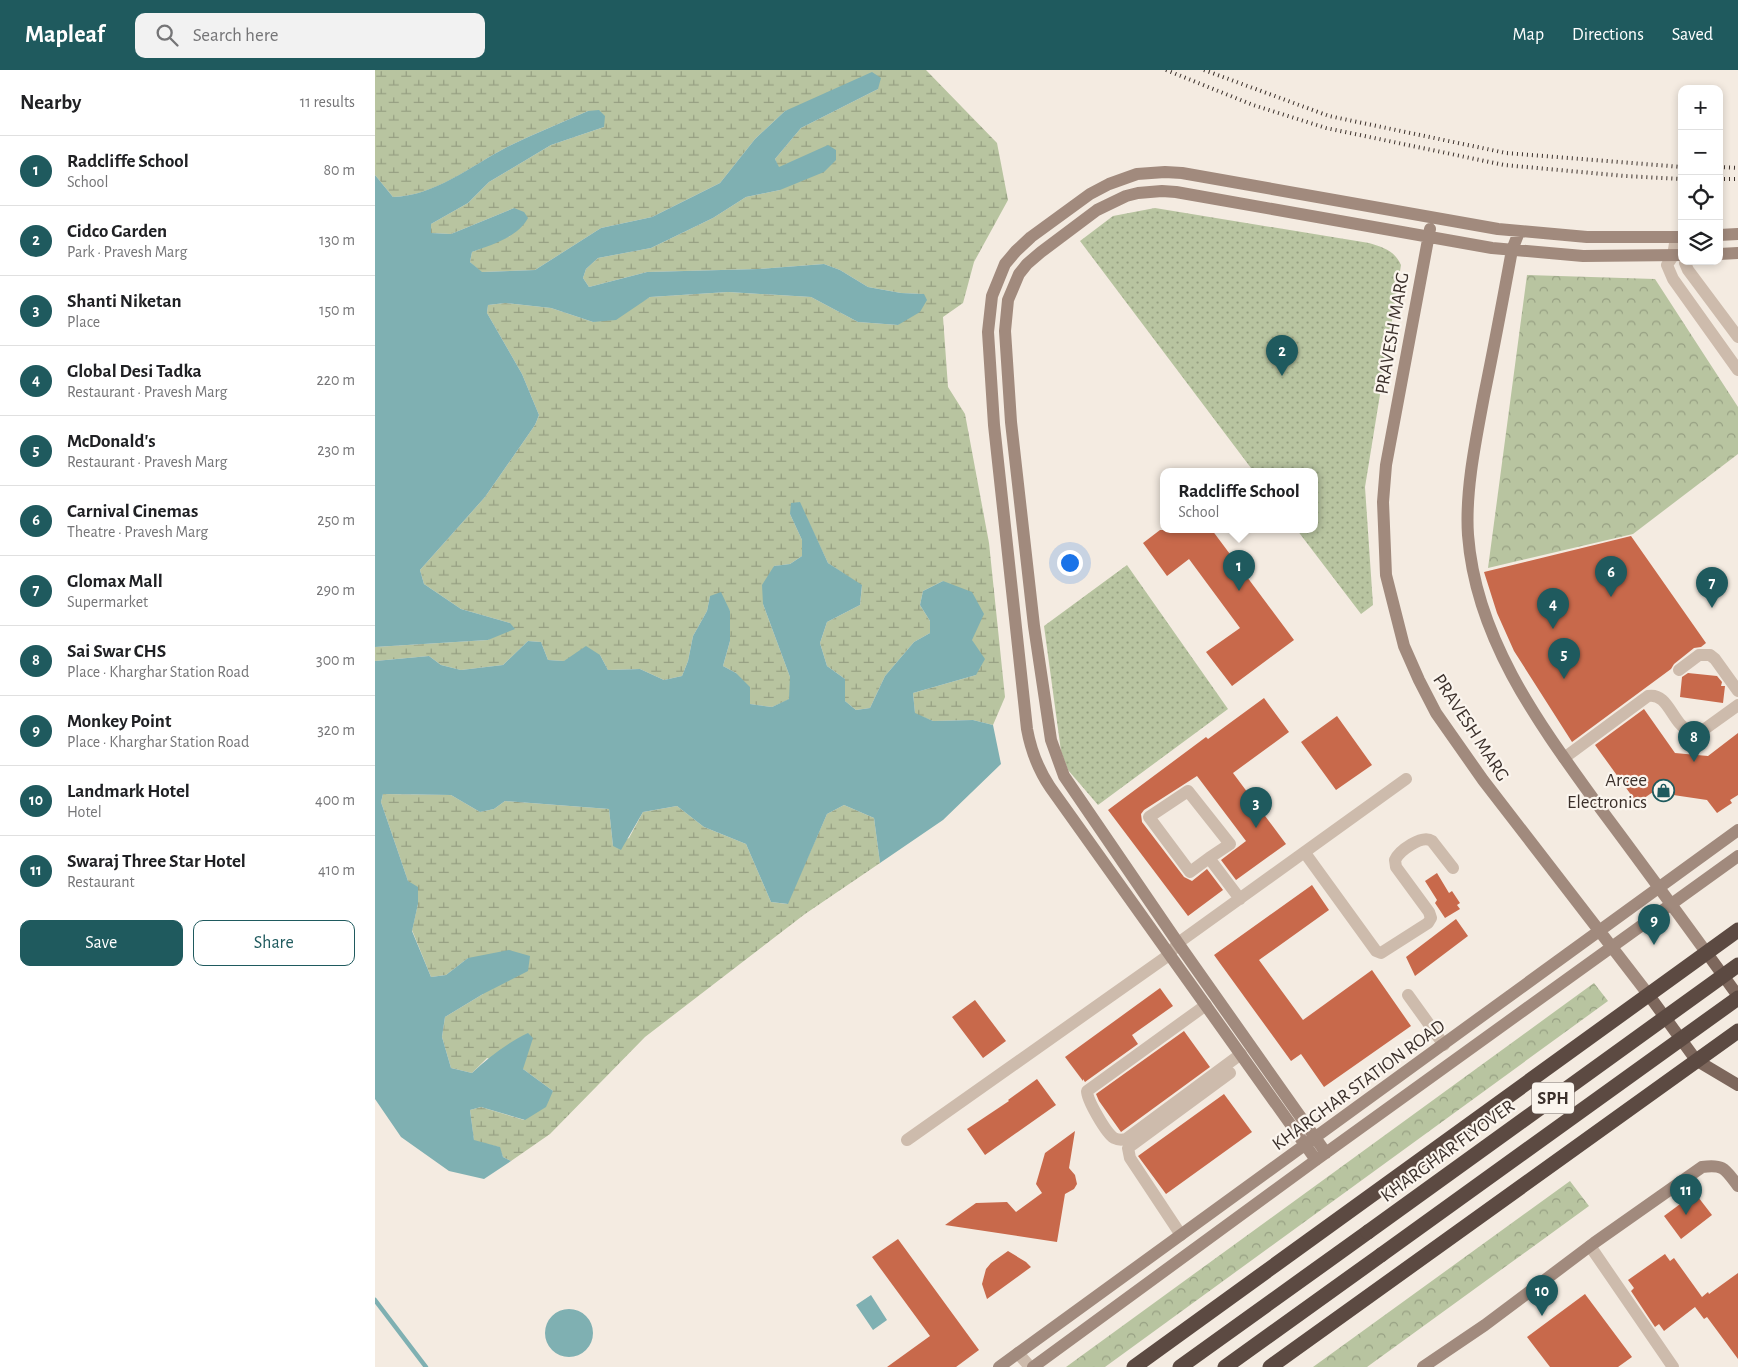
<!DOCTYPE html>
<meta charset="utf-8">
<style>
:root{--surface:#fff;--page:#f2f2f2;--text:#202124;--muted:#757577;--line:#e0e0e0;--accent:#1f5a5e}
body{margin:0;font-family:"Alegreya Sans",sans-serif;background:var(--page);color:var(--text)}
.controls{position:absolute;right:15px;top:15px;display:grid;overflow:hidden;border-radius:10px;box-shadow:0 2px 8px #0003}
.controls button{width:45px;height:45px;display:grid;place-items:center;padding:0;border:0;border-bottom:1px solid var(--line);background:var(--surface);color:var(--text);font:25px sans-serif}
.you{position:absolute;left:694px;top:492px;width:18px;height:18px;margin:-12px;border:4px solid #fff;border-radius:50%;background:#1a73e8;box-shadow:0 0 0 8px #1a73e833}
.badge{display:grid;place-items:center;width:32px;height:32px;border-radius:50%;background:var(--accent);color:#fff;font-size:16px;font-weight:700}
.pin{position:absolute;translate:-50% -41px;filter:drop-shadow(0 1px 2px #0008)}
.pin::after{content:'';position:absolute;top:26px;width:18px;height:15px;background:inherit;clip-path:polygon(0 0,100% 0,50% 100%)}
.popup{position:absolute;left:785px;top:398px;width:158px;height:65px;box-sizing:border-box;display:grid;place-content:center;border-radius:10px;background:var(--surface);filter:drop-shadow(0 1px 4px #0005);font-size:16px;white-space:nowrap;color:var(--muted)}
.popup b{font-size:19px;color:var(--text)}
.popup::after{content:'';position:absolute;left:50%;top:100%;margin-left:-10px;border:10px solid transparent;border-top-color:var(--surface)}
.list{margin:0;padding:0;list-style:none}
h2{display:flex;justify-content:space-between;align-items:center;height:65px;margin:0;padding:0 20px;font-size:21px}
h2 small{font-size:16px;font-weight:400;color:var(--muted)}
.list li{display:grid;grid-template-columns:32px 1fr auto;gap:15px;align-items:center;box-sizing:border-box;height:70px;padding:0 20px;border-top:1px solid var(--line)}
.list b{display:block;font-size:19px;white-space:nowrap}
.list p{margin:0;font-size:16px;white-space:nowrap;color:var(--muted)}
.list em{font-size:16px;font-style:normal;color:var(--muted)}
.actions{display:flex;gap:10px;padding:15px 20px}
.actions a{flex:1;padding:11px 0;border:1px solid var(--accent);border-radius:10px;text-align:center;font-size:18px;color:var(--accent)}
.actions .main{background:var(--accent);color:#fff}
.icon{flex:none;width:28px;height:28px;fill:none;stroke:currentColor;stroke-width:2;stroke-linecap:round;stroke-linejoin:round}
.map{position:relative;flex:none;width:1363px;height:1297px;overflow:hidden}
header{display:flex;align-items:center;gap:30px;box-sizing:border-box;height:70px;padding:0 25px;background:var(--accent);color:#fff}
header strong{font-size:24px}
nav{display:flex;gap:28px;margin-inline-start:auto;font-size:18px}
.search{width:350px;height:45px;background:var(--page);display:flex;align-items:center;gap:12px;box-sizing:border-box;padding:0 18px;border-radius:10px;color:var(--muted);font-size:19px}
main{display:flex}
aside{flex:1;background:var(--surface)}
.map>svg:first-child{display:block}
</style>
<header>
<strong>Mapleaf</strong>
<div class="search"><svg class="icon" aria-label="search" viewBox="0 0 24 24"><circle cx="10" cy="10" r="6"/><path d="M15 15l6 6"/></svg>Search here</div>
<nav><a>Map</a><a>Directions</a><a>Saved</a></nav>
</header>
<main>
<aside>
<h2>Nearby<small>11 results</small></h2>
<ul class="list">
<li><span class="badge">1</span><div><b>Radcliffe School</b><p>School</p></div><em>80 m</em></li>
<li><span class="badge">2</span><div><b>Cidco Garden</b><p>Park · Pravesh Marg</p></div><em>130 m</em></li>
<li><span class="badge">3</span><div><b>Shanti Niketan</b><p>Place</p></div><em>150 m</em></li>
<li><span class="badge">4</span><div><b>Global Desi Tadka</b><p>Restaurant · Pravesh Marg</p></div><em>220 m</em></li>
<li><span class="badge">5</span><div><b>McDonald's</b><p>Restaurant · Pravesh Marg</p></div><em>230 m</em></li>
<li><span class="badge">6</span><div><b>Carnival Cinemas</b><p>Theatre · Pravesh Marg</p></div><em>250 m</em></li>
<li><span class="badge">7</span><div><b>Glomax Mall</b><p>Supermarket</p></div><em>290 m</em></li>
<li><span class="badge">8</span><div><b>Sai Swar CHS</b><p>Place · Kharghar Station Road</p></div><em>300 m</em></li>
<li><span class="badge">9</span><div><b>Monkey Point</b><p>Place · Kharghar Station Road</p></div><em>320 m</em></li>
<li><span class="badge">10</span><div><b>Landmark Hotel</b><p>Hotel</p></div><em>400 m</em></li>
<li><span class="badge">11</span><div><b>Swaraj Three Star Hotel</b><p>Restaurant</p></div><em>410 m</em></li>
</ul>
<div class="actions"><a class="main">Save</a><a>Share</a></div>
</aside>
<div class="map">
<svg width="1363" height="1297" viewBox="0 0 1363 1297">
<defs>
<pattern id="forest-crowns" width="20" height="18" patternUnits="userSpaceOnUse" patternTransform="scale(1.25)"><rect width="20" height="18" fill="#b8c4a0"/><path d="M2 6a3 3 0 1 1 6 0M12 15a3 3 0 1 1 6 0" fill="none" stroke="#97a083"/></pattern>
<pattern id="wetland-marsh" width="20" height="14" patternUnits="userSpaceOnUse" patternTransform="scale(1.25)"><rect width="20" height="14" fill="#b8c4a0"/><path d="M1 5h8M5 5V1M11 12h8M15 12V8" fill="none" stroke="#97a083"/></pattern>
<pattern id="park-dots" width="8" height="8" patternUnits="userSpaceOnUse" patternTransform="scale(1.25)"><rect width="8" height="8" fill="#b8c4a0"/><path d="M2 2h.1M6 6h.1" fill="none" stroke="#97a083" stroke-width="1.8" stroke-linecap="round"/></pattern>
</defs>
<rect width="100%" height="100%" fill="#f4ebe1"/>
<path fill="url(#forest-crowns)" d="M1152,205L1280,209L1363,337V384L1258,464L1113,498Z
M1219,913L1233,931L730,1297H691Z
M1195,1111L1214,1136L992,1297H938Z"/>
<path fill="url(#wetland-marsh)" d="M0,0H551L622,73L633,130L599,192L588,233L568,247L573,317L590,344L614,473L630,627L618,655L598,650L558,651L540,644L538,623L601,605L597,570L568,511L548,521L545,535L555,551V563L539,572L510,606L495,638L481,640L470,631V609L452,596L445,573L452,552L485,535L487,516L453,493L424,432L415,444L427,470V486L415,494L399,496L388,534L415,607V629L397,637L375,634L361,603L348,596L355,571V541L335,526L332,541L318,566L313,591L307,606L289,610L265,599L233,600L225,585L189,591L173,590L166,572L153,571L128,595L86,600L66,595L54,586L0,591V577L113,570L135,553L86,539L49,514L45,500L110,427L160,355L164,345L147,304L112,243L113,235L130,233L176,238L218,252L261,235L275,227L353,222L436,227L483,252L523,255L549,224L526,223L493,217L465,200L449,194L383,199L272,202L214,217L208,208L211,199L223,188L276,178L338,148L371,127L405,120L403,97L400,89L426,58L503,19L410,41L380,69L345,113L277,147L226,158L160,200L106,202L95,192L97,182L135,166L139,138L76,164L56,163V154L93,133L114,112L176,75L229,57L213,41C186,53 158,64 132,77C96,96 60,126 18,127L0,105Z
M8,724L76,725L105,742L119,739L130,731L234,739L238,776L254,768L268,742L302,736L329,757L371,774L396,832L412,834L452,744L469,735L499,748L505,793L430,844L270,967L175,1064L136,1091L128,1087L124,1077L99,1071L95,1040L106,1037L149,1050L178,1021L148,999L112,988L97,1003L76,998L67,967L70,947L108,924L93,888L71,905L56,907L37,860L43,834L33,811L6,732Z"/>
<path fill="url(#park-dots)" d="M780,138L994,173C1009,178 1019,180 1026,195L990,417L998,535L986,544L922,460H939V402H879L705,171L738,146Z
M752,495L853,639L723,735L693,700L686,681L669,556Z"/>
<path fill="#7fb0b2" d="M497,2L506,8L503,19L426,58L400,89L404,97L453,75L461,80V90L449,102L405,120L371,127L338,148L276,178L223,188L211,199L208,208L214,217L272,202L383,199L449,194L465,200L493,217L526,223L549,224L552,230L545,242L523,255L483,252L436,227L353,222L275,227L241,250L218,252L176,238L130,233L113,235L112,243L147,304L164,345L160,355L110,427L45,500L49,514L86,539L135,553L140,559L113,570L0,577V105L18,127C59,126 96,96 132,77C158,64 186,53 213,41L224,40L230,46L229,57L176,75L114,112L93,133L56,154V163L76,164L139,138L149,142L153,148C142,168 117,174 97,182L95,192L107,202L160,200L226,158L277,147L345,113L380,69L410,41Z
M425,432L453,493L487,515L485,535L452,552L445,573L452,596L470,609V631L481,640L495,638L510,606L539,572L555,563V551L545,535L548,521L568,511L597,522L609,544L597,570L610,589L601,605L538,623L540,643L558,651L598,650L618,655L626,694L568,750L505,793L499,748L469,735L452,744L413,834L396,832L371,774L329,757L302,736L268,742L246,780L238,776L234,739L130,731L119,739L105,742L76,725L8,724L6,732L33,811L43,817V834L37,861L56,907L71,905L93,888L134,880L155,886L153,901L108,924L70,947L67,967L76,998L97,1003C114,987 132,973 153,963L158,968L148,999L178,1021L171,1037L150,1050L106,1037L95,1040L99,1070L125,1077L128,1087L136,1091L109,1109L74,1101L26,1067L0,1029V591L54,586L66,595L86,600L128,595L153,571L166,572L173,590L189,591L211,576L225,585L233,600L265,599L289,610L307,606L313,591L318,566L332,541L335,526L346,522L355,541V571L348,596L361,603L375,617V634L397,637L414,629L415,607L388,534L387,515L399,496L415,494L427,486V470L415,444L416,433Z
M496,1225L512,1250L498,1260L481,1235Z
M170 1263a24 24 0 1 1 48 0a24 24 0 1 1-48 0Z"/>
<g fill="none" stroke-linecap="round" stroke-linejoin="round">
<path stroke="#7fb0b2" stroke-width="4.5" d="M0,1230L51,1297"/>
</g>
<path fill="#c8694b" d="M785,460H837L919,570L857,616L831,582L865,558L814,489L792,506L768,473Z
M1256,466L1331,573L1326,577L1319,578L1299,594L1296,599L1197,672L1139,581L1122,543L1109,502Z
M1313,603L1342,606L1347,612L1346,616H1350L1348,633L1305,627L1307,607Z
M889,628L914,662L858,703L911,774L861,810L846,790L871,771L822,706L769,740L766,744L767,752L809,807L817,811L832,799L848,820L813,846L733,740L831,667L833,669Z
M1269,639L1300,683L1333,686L1363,663V725L1355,730L1357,733L1342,743L1332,730L1278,722L1262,733L1220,675Z
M962,646L997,695L961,720L926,672Z
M1062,803L1074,823L1077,821L1085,833L1082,835L1085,839L1070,848L1060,833L1062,830L1050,811Z
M937,815L954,840L884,890L928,950L997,900L1036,956L949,1017L926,984L916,991L839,885Z
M1081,849L1093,866L1040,906L1031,887Z
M785,918L798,936L757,965L763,974L710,1012L708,1009V1011L690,987Z
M600,930L631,971L608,988L577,947Z
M809,961L835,997L746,1062L724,1031L721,1024Z
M662,1009L681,1035L610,1085L592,1059L634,1031L633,1030Z
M849,1024L877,1062L791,1124L763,1086Z
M700,1061L694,1098L700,1105L702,1114L699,1119L690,1124L682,1172L570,1155L601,1133L632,1132L641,1142L667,1123L661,1114L670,1083Z
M1320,1123L1337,1145L1306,1169L1289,1146Z
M523,1169L604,1280L581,1297H512L555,1266L497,1187Z
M633,1181L651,1192L656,1197L612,1229L607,1214L611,1199L616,1193Z
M1290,1184L1295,1191L1299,1188L1327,1227L1333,1222L1334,1224L1363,1203V1289L1332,1247L1329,1249L1320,1237L1289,1261L1284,1254L1280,1257L1256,1221L1259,1218L1253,1210Z
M1210,1224L1257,1287L1243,1297H1175L1152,1267Z"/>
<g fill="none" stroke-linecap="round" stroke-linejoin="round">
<path stroke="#cdbbac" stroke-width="12" d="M1301,167L1298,186L1292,195L1298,209L1363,300
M1311,191L1310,193L1313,200L1363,267
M1304,600L1324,585H1335L1340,589L1363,621
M1189,688L1273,626C1294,622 1297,655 1315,661C1318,662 1323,661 1327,661L1363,635
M930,783L1001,881L1006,883L1053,853L1056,848L1054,842L1021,797L1020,790C1024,781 1047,764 1057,771L1078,798
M834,788L815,802L774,747L813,721L855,774L834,788L865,829
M1033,925L1069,975
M831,935L712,1021C712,1030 731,1063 739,1068C743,1070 747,1070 751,1069L866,984
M532,1070L794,885L803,873L1031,709
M806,1165L755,1088L753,1078L855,1003
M1215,1176L1298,1297
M643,1283L655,1297"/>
<path stroke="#a18a7d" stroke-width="12" d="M1055,159L1011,395L1008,432L1011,505L1029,576L1044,610L1061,643L1108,710L1273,924
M1144,162L1137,180C1128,229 1119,277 1109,326C1101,369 1090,421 1093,465C1101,570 1165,655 1225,738C1261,786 1296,834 1331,882
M1344,165L1363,164
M1344,184L1363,183
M951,1083L803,873L689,706L676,670L659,556L636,352L630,261L633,230L644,204L652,194L666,182L722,140L751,126L763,123L787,121L801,122L1117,178L1208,186L1307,185
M941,1090L675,717C663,699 656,681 652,659L619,355L613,262L617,226L630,194L641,181L656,167L715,124L734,114L762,104L790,102L807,103L1123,159L1212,167H1307
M624,1297L1363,760
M658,1297L941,1090L1363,786
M1048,1297L1110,1255L1219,1173L1327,1097C1349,1094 1350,1099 1363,1116"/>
<path stroke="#7d675c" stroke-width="12" d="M1331,882L1363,926
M1273,924L1321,990L1363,1015"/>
<path stroke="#5c4a42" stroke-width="15" d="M759,1297L1363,860
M805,1297L993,1162
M850,1297L1006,1185
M895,1297L1363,961"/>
<path stroke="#3b302b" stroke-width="4" stroke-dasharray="1 4" stroke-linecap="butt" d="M791,0L878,35L951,58L1129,95L1250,106L1307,109
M829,0L954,46L1131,83L1307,97
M1344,97L1363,98
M1344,109H1363"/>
<path stroke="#5c4a42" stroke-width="15" d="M993,1162L1363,895
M1006,1185L1363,928"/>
</g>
<defs>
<symbol id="shop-ring" viewBox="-11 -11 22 22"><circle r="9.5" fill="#fbf5ee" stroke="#1f5a5e" stroke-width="1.5"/><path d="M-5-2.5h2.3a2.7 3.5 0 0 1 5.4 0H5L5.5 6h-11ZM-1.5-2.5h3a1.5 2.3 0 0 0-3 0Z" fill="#1f5a5e"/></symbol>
</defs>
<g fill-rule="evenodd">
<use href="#shop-ring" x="1276" y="708" width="25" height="25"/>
</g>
<g text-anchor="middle" stroke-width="4.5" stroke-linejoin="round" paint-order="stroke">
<rect fill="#fbf5ee" stroke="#756b66" stroke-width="1" x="1157" y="1012.5" width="42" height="31" rx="4"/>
<g font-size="18" font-weight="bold" fill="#3b302b">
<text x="1178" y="1034">SPH</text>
</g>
<g font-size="19" fill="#3b302b" stroke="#fbf5ee">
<text transform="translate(1016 263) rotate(-80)" y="7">PRAVESH MARG</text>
<text transform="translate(1097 657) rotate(57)" y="7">PRAVESH MARG</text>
<text transform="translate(983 1014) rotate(-36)" y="7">KHARGHAR STATION ROAD</text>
<text transform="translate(1072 1080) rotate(-36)" y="7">KHARGHAR FLYOVER</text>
</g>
<g font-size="19" fill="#3b302b" stroke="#fbf5ee" text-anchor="end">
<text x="1272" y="716">Arcee<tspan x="1272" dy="22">Electronics</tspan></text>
</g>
</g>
</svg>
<div class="controls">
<button>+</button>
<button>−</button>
<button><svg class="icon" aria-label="locate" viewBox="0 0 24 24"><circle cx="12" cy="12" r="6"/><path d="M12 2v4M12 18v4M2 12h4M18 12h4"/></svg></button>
<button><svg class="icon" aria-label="layers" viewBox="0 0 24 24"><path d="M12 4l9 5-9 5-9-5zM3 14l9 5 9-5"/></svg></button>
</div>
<div class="you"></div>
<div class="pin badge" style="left:864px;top:521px">1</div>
<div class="popup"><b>Radcliffe School</b>School</div>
<div class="pin badge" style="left:907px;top:306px">2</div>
<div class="pin badge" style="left:881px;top:758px">3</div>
<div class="pin badge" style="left:1178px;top:559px">4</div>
<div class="pin badge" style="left:1189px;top:609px">5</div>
<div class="pin badge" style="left:1236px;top:527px">6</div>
<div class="pin badge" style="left:1337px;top:538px">7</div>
<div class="pin badge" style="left:1319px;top:692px">8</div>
<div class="pin badge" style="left:1279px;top:875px">9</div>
<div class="pin badge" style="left:1167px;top:1246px">10</div>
<div class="pin badge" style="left:1311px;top:1145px">11</div>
</div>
</main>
